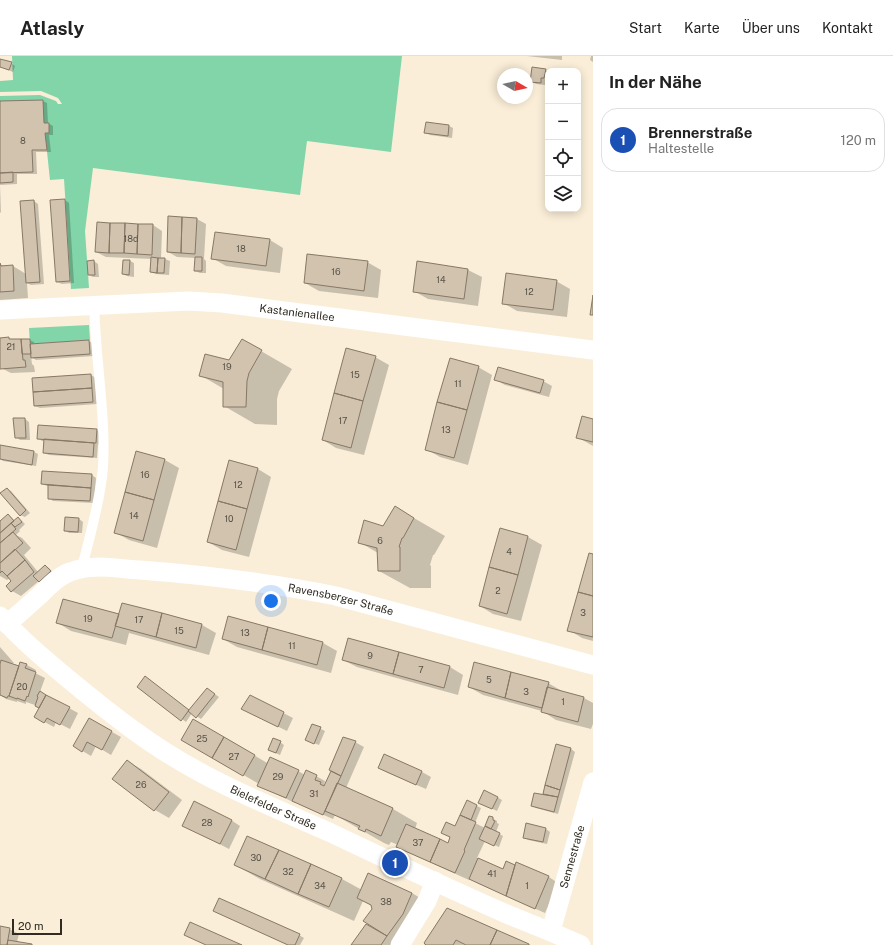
<!DOCTYPE html>
<html lang="de">
<meta charset="utf-8">
<style>
:root{--surface:#fff;--page:#f6f6f6;--text:#222;--muted:#767676;--line:#e0e0e0;--accent:#d93025}
body{margin:0;font-family:"Public Sans",sans-serif;background:var(--page);color:var(--text)}
.controls{position:absolute;right:12px;top:12px;display:grid;overflow:hidden;border-radius:8px;box-shadow:0 2px 10px #0003}
.controls button{width:36px;height:36px;display:grid;place-items:center;padding:0;border:0;border-bottom:1px solid var(--line);background:var(--surface);color:var(--text);font:20px sans-serif}
.compass{position:absolute;left:497px;top:12px;width:36px;height:36px;border-radius:50%;background:var(--surface);box-shadow:0 2px 10px #0003;rotate:99deg}
.scale{position:absolute;left:12px;bottom:10px;width:50px;box-sizing:border-box;padding-left:4px;border:2px solid #302c23;border-top:0;font-size:11px;line-height:14px;white-space:nowrap;color:#302c23;-webkit-text-stroke:3px #faeed8;paint-order:stroke}
.you{position:absolute;left:271px;top:545px;width:14px;height:14px;margin:-10px;border:3px solid #fff;border-radius:50%;background:#1a73e8;box-shadow:0 0 0 6px #1a73e833}
.badge{display:grid;place-items:center;width:26px;height:26px;border-radius:50%;background:var(--accent);color:#fff;font-size:13px;font-weight:700}
.pin{position:absolute;translate:-50% -50%;border:2px solid #fff;box-shadow:0 1px 4px #0006}
.list{margin:0;padding:0;list-style:none}
h2{display:flex;justify-content:space-between;align-items:center;height:52px;margin:0;padding:0 16px;font-size:17px}
h2 small{font-size:13px;font-weight:400;color:var(--muted)}
.list li{display:grid;grid-template-columns:26px 1fr auto;gap:12px;align-items:center;box-sizing:border-box;height:64px;margin:0 8px 8px;padding:0 8px;border:1px solid var(--line);border-radius:16px}
.list b{display:block;font-size:15px;white-space:nowrap}
.list p{margin:0;font-size:13px;white-space:nowrap;color:var(--muted)}
.list em{font-size:13px;font-style:normal;color:var(--muted)}
.icon{flex:none;width:22px;height:22px;fill:none;stroke:currentColor;stroke-width:2;stroke-linecap:round;stroke-linejoin:round}
.map{position:relative;flex:none;width:593px;height:889px;overflow:hidden}
header{display:flex;align-items:center;gap:24px;box-sizing:border-box;height:56px;padding:0 20px;background:var(--surface);border-bottom:1px solid var(--line)}
header strong{font-size:19px}
nav{display:flex;gap:22px;margin-inline-start:auto;font-size:14px}
main{display:flex}
aside{flex:1;background:var(--surface)}
.map>svg:first-child{display:block}
</style>
<header>
<strong>Atlasly</strong>
<nav><a>Start</a><a>Karte</a><a>Über uns</a><a>Kontakt</a></nav>
</header>
<main>
<div class="map">
<svg width="593" height="889" viewBox="0 0 593 889">
<rect width="100%" height="100%" fill="#faeed8"/>
<path fill="#82d5a8" d="M12,0H402L391,96L307,85L300,139L93,112L85,175L89,232L71,233L64,123L50,124L45,77H49V67H44L0,45V40L40,39L56,45L58,48H62L58,42L41,35L0,36V25L13,24Z
M89,269L90,284L30,288L29,272Z"/>
<path fill="#0003" d="M527,0H562V4Z
M591,0H593V6L590,4Z
M0,4L11,7L15,10L13,16L0,11Z
M545,14L548,15V24L546,23L545,29L536,28L531,25Z
M43,45L47,47L48,67L53,70V79H49L51,96H36L37,118H17V128L0,129L1,156L0,157V46Z
M427,67L449,70L453,72L452,82L430,79L426,77Z
M65,144L69,147L74,227L62,228L57,226Z
M34,145L38,148L44,228L31,229L27,227L28,242L0,244V208L6,211L13,210L26,218Z
M197,163L206,168L204,203L206,205V217H200L195,215L196,202L177,201L168,196Z
M98,167L153,169L162,175L161,203H165L170,205L169,219L156,218L151,216L152,203L106,201L96,196Z
M270,184L283,192L280,217L226,210L212,202Z
M94,205L98,208L99,221H93L89,219Z
M130,205L134,207V221L127,220L123,218Z
M367,206L381,214L378,242L319,235L305,227Z
M418,206L468,214L482,221L478,250L428,243L414,235Z
M556,225L570,233L567,261L517,255L503,247Z
M9,282L12,284H29L34,286V289L89,285L94,288V300L36,304L31,301L32,308L34,310L35,316L11,317L1,312L0,306V285Z
M242,284L292,313L279,335L277,343V369L255,368L224,350V333L200,319L230,305Z
M375,301L389,309L364,399L336,392L323,384Z
M478,311L492,319L468,409L440,401L426,393Z
M91,319L96,322L97,348L40,352L35,350L33,323Z
M496,324L543,325L552,330L549,341L505,329Z
M25,363L29,366L30,384H20L16,381Z
M593,364V390L577,381Z
M96,374L101,376L100,389L98,388L97,402L49,399L44,397L45,385H42L38,382Z
M0,390L34,396L38,398L36,410L3,405L0,403Z
M165,404L179,412L157,492L129,484L115,476Z
M230,406L258,413L271,421L249,501L222,494L208,486Z
M92,419L96,422L94,447L53,445L49,442V431L47,430L42,428Z
M7,433L11,435L30,457L25,461L20,459Z
M395,451L445,480L434,499H433L430,509L431,510V532H410L379,515L378,497L359,486L383,471Z
M8,459L12,462L15,465L18,463L22,465L25,468L19,474L20,475L16,479L22,482L31,492L24,499L38,516L45,510L49,512L54,518L44,528L39,525L21,540L12,535L13,525L10,522L7,524L0,520V488H1L0,487V467Z
M79,463L83,466L82,477H69L65,474Z
M501,474L528,481L542,489L521,565L493,558L480,550Z
M593,499V585L582,582L569,574Z
M123,548L202,569L216,577L209,599L129,577L126,589L71,575L58,567L119,559Z
M229,561L323,587L337,595L331,617L237,591L223,583Z
M0,591L14,607L11,608L20,611L27,609L36,614L35,617L45,622L40,636L78,657L70,673L56,666L54,671L35,661L40,652L35,649L26,646V648L17,645V646L6,643L0,639Z
M343,604L450,611L463,619L458,639L357,611Z
M548,627L562,635V636L584,642L593,647V668L591,673L556,664L542,655L483,639L469,631Z
M138,631L190,655L207,633L219,641L201,663L192,657L186,666Z
M250,640L293,662L287,675L252,658Z
M89,663L121,681L111,699L96,690L91,700L74,690Z
M193,664L269,708L298,715L305,719L316,720L325,725L324,729L325,730L355,686L364,691L346,732L393,753L417,767L415,773L448,788L451,782L442,777L456,771L467,745L481,752L475,767L485,772L492,762L497,765V767L499,768L496,776L503,780L499,791L485,785L477,802L503,814L507,806L516,810V808L549,821L558,827L545,857L479,828L470,823L469,824L407,796L397,791L398,789L391,786L389,789L384,787L335,759L333,763L303,750L295,746V747L268,734L259,729V728L182,683Z
M313,669L325,675L319,689L311,686Z
M280,686L284,689L280,699L273,696Z
M557,689L571,693L575,696L558,758L536,752L532,750L543,739Z
M385,699L422,716L431,721L426,733L388,717L379,712Z
M127,705L141,713L182,744L169,762L155,754L114,722Z
M497,741L502,744L497,755L484,749Z
M231,764L240,770L229,793L192,774Z
M527,769L546,773L550,776L547,788L528,784L524,781Z
M248,781L342,823L362,834L412,837L425,845L393,889H353L375,872L372,850L363,845L354,865L260,823L235,809Z
M447,853L530,889H424Z
M0,871L9,873L19,878L17,886L33,889H0Z
M299,879L304,882L300,889H289Z"/>
<path fill="#d2c3af" stroke="#867865" d="M0,3L12,6L9,14L0,11Z
M532,11L546,13L544,22H541V27L530,26Z
M43,44L44,67H49V77H45L47,94H32L33,116L0,117V45Z
M426,66L449,69L448,80L424,77Z
M13,116V126L0,127V117Z
M65,143L70,225L56,226L50,144Z
M34,144L40,226L26,227L20,145Z
M168,160L182,161L181,197L167,196Z
M182,161L197,162L195,198L181,197Z
M97,166L110,167L109,197L95,196Z
M110,167H125L124,197H109Z
M125,167L138,168L137,198L124,197Z
M138,168H153L152,199L137,198Z
M215,176L270,183L266,210L211,203Z
M307,198L368,205L364,235L304,227Z
M151,201L158,202L157,217L150,216Z
M195,201H202V215H194Z
M158,202H165L164,217H157Z
M94,204L95,219H88L87,205Z
M123,204H130L129,219L122,218Z
M417,205L468,213L464,243L413,236Z
M0,207L1,210L13,209L14,235L0,236Z
M506,217L557,224L553,254L502,248Z
M593,239V259H590Z
M9,281V283H21L23,304H25L26,311L0,313V282Z
M21,283H30L31,298H22Z
M242,283L262,294L249,317L247,325L246,351H223V326L199,320L205,298L229,304Z
M89,284L90,298L31,302L30,288Z
M346,292L376,300L363,345L334,337Z
M450,302L479,310L467,354L437,346Z
M498,311L544,324L540,337L494,324Z
M91,318L92,332L33,336L32,322Z
M92,332L93,346L34,350L33,336Z
M334,337L363,345L351,392L322,384Z
M437,346L467,354L454,402L425,394Z
M582,360L593,363V386L576,382Z
M13,362H25L26,382H15Z
M38,369L97,373L96,387L37,383Z
M44,383L94,387L93,401L43,397Z
M0,389L34,395L32,409L0,403Z
M136,395L165,403L154,444L125,436Z
M229,404L258,412L247,453L218,445Z
M42,415L92,418L91,432L41,428Z
M48,429L91,432L90,445L48,443Z
M7,432L26,454L20,460L0,437Z
M125,436L154,444L143,485L114,477Z
M218,445L247,453L236,494L207,486Z
M395,450L414,462L403,482H402L399,491H400V515H378L377,492L358,487L364,464L383,470Z
M8,458L14,465L0,477V465Z
M18,461L22,466L15,471L11,467Z
M65,461L79,462L78,476L64,475Z
M11,467L16,473L0,487V477Z
M500,472L528,480L518,519L489,511Z
M13,476L23,487L0,507V487Z
M15,493L25,504L7,520L2,515L0,517V507Z
M589,497L593,498V540L578,536Z
M25,504L34,516L11,536L6,530L11,525L7,520Z
M45,509L51,515L39,526L33,520Z
M489,511L518,519L507,558L479,550Z
M578,536L593,540V581L567,575Z
M63,543L119,558L112,582L56,567Z
M122,547L162,557L156,581L115,570Z
M162,557L202,568L196,592L156,581Z
M228,560L268,571L262,594L222,583Z
M268,571L323,586L317,609L262,594Z
M348,582L399,596L393,618L342,604Z
M399,596L450,610L444,632L393,618Z
M1,604L19,610L9,640H8L7,642L0,639V608Z
M20,606L27,608L25,612L36,616L28,641L27,640L25,645L17,642V643L9,640Z
M474,606L511,616L505,642L468,631Z
M511,616L549,626L542,652L505,642Z
M145,620L189,654L181,665L137,631Z
M547,631L584,641L578,666L541,656Z
M207,632L215,638L196,662L188,655Z
M40,635L46,639L39,652L35,650L38,641L37,640Z
M46,639L70,651L60,669L47,662L44,667L34,661Z
M250,639L284,656L278,671L241,653Z
M89,662L112,675L102,694L87,686L82,696L73,690Z
M193,663L224,681L212,702L181,684Z
M312,668L321,671L314,688L305,684Z
M224,681L255,699L243,720L212,702Z
M343,681L356,685L341,720L329,714Z
M273,682L281,685L276,697L268,694Z
M556,688L571,692L560,734L545,729Z
M384,698L422,715L416,729L378,712Z
M270,701L299,714L286,742L257,730Z
M127,704L169,736L154,755L112,723Z
M306,714L317,719L315,724L321,726L320,728L324,730L331,715L341,720L323,759L292,745Z
M337,727L393,752L381,780L366,773L365,776L358,773L360,770L325,755Z
M545,729L560,734L558,741L543,738Z
M484,734L498,741L492,753L478,747Z
M534,737L558,741L554,756L531,750Z
M467,744L477,749L471,764L460,759Z
M194,745L232,764L220,788L182,770Z
M460,759L476,766L464,794L465,795L455,817L430,806L440,783L448,787L450,781L441,777L446,766L455,770Z
M489,760L493,761V764L495,765L491,773L485,770Z
M526,767L546,772L543,786L523,782Z
M406,768L440,783L430,806L396,791Z
M485,770L500,777L494,790L479,783Z
M247,780L279,794L265,823L234,809Z
M279,794L311,808L298,838L265,823Z
M478,802L503,813L506,805L515,809L506,840L469,823Z
M516,806L549,820L535,853L506,840Z
M311,808L342,822L329,851L298,838Z
M368,817L412,837L403,858L387,880L363,865L372,853L371,849L357,842Z
M219,842L300,878L295,889H288L213,855Z
M447,852L497,874L490,889H466L456,884L453,889H426L424,887Z
M190,866L242,889H206L184,879Z
M366,868L387,880L381,889H351Z
M0,870L10,872L7,889H0Z
M497,874L529,888V889H490Z
M8,884L32,888V889H7Z"/>
<g fill="none" stroke-linecap="round" stroke-linejoin="round">
<path stroke="#fff" stroke-width="10" d="M82,512C90,479 100,445 103,411C105,376 101,342 98,307C96,288 95,269 94,249"/>
<g stroke="#fff" stroke-width="19">
<path id="s1" d="M0,254L188,245L222,247L593,294"/>
<path id="s2" d="M0,560C21,584 47,605 72,626C111,658 151,690 196,714C239,738 286,757 331,777C390,805 449,833 509,859C533,869 557,878 581,889"/>
<path id="s3" d="M7,568C19,558 30,548 41,538C50,529 59,520 70,516C92,507 117,513 140,514C206,519 271,527 336,540L593,609"/>
<path id="s4" d="M551,875L593,726"/>
<path d="M400,889L427,845L435,825"/>
</g>
</g>
<g text-anchor="middle" stroke-width="4" stroke-linejoin="round" paint-order="stroke">
<g font-size="9" fill="#585246">
<text x="23" y="88">8</text>
<text x="131" y="186">18d</text>
<text x="241" y="196">18</text>
<text x="336" y="219">16</text>
<text x="441" y="227">14</text>
<text x="529" y="239">12</text>
<text x="11" y="294">21</text>
<text x="227" y="314">19</text>
<text x="355" y="322">15</text>
<text x="458" y="331">11</text>
<text x="343" y="368">17</text>
<text x="446" y="377">13</text>
<text x="145" y="422">16</text>
<text x="238" y="432">12</text>
<text x="134" y="463">14</text>
<text x="229" y="466">10</text>
<text x="380" y="488">6</text>
<text x="509" y="499">4</text>
<text x="498" y="538">2</text>
<text x="583" y="560">3</text>
<text x="88" y="566">19</text>
<text x="139" y="567">17</text>
<text x="179" y="578">15</text>
<text x="245" y="580">13</text>
<text x="292" y="593">11</text>
<text x="370" y="603">9</text>
<text x="421" y="617">7</text>
<text x="489" y="627">5</text>
<text x="22" y="634">20</text>
<text x="526" y="639">3</text>
<text x="563" y="649">1</text>
<text x="202" y="686">25</text>
<text x="234" y="704">27</text>
<text x="278" y="724">29</text>
<text x="141" y="732">26</text>
<text x="314" y="741">31</text>
<text x="207" y="770">28</text>
<text x="418" y="790">37</text>
<text x="256" y="805">30</text>
<text x="288" y="819">32</text>
<text x="492" y="821">41</text>
<text x="320" y="833">34</text>
<text x="527" y="833">1</text>
<text x="386" y="849">38</text>
</g>
<g font-size="11" fill="#302c23" stroke="#faeed8">
<text dy="4" stroke="none"><textPath href="#s1" startOffset="298">Kastanienallee</textPath></text>
<text dy="4" stroke="none"><textPath href="#s3" startOffset="356">Ravensberger Straße</textPath></text>
<text dy="4" stroke="none"><textPath href="#s2" startOffset="336">Bielefelder Straße</textPath></text>
<text dy="4" stroke="none"><textPath href="#s4" startOffset="77">Sennestraße</textPath></text>
</g>
</g>
</svg>
<div class="controls">
<button>+</button>
<button>−</button>
<button><svg class="icon" aria-label="locate" viewBox="0 0 24 24"><circle cx="12" cy="12" r="6"/><path d="M12 2v4M12 18v4M2 12h4M18 12h4"/></svg></button>
<button><svg class="icon" aria-label="layers" viewBox="0 0 24 24"><path d="M12 4l9 5-9 5-9-5zM3 14l9 5 9-5"/></svg></button>
</div>
<svg class="compass" viewBox="-18 -18 36 36"><path d="M0-13l5 13h-10z" fill="#e53935"/><path d="M0 13l5-13h-10z" fill="#767676"/></svg>
<div class="scale">20 m</div>
<div class="you"></div>
<div class="pin badge" style="left:395px;top:807px;background:#1a4fb4">1</div>
</div>
<aside>
<h2>In der Nähe<small></small></h2>
<ul class="list">
<li><span class="badge" style="background:#1a4fb4">1</span><div><b>Brennerstraße</b><p>Haltestelle</p></div><em>120 m</em></li>
</ul>
</aside>
</main>
